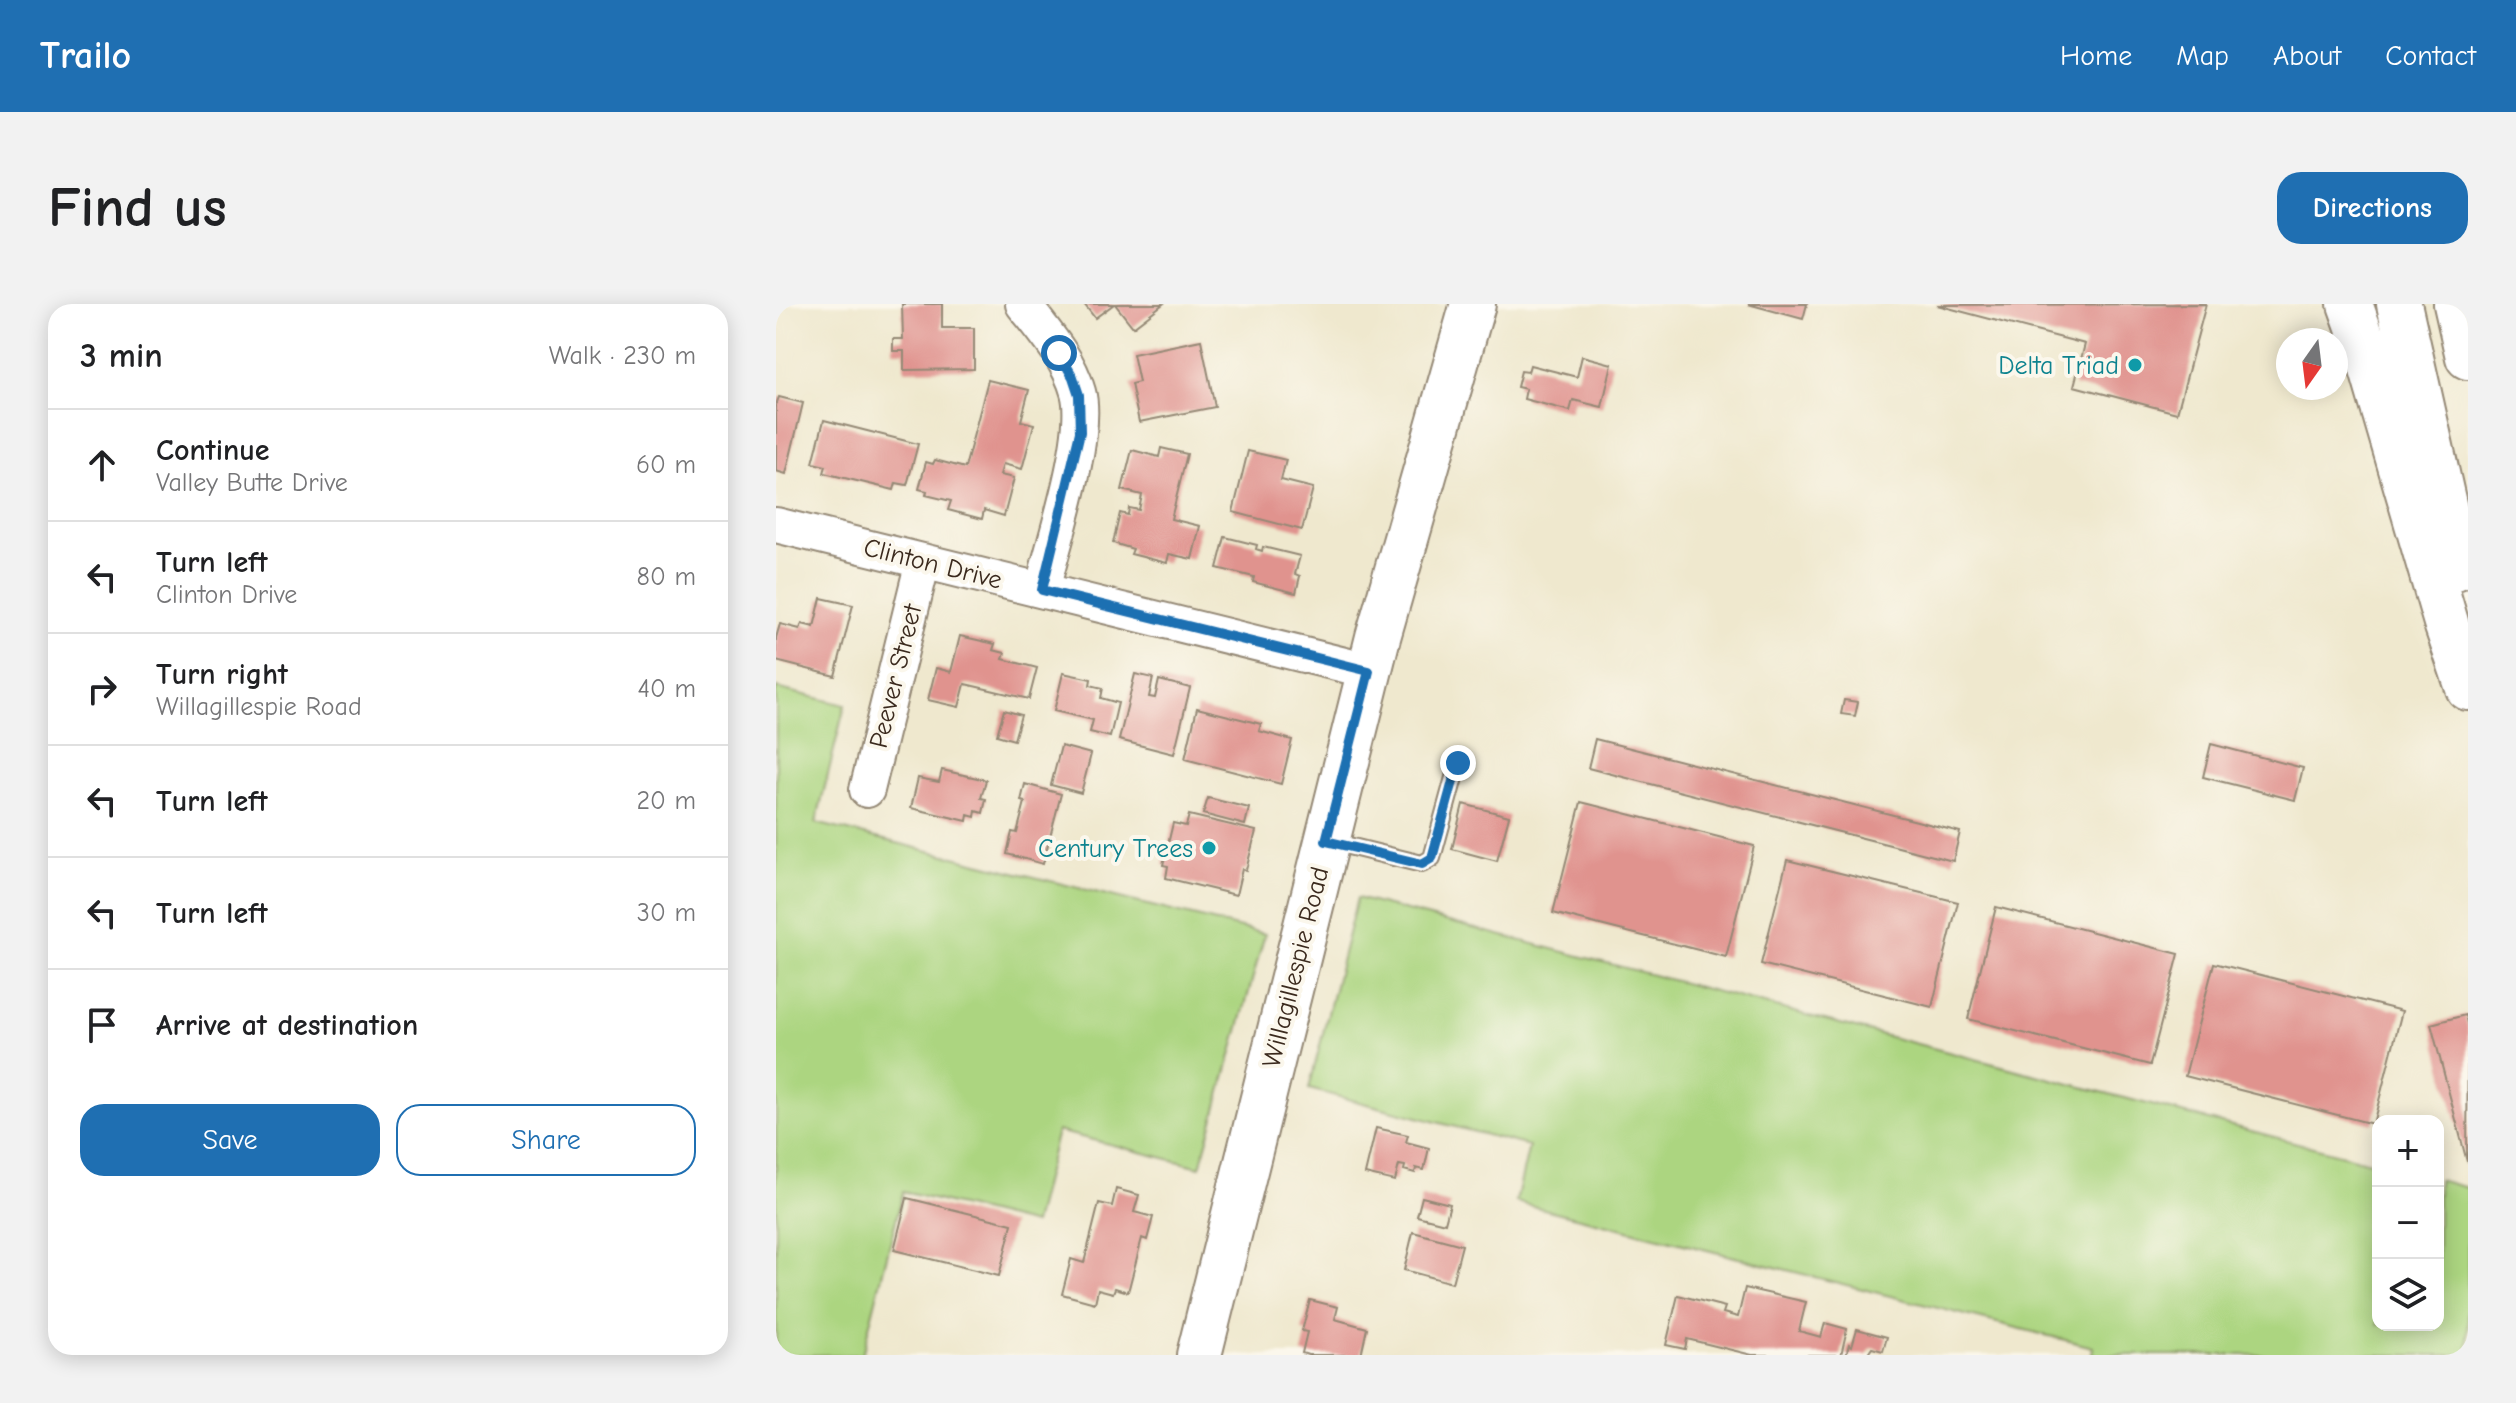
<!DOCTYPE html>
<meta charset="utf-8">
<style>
:root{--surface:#fff;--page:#f2f2f2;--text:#202124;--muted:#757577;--line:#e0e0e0;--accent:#1f6fb2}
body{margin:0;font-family:"Comic Neue",sans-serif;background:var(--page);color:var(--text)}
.controls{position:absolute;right:24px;bottom:24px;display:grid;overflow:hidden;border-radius:16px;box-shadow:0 4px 20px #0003}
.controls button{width:72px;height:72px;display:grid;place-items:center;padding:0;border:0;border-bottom:2px solid var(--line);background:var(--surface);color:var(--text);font:40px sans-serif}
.compass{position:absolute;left:1500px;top:24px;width:72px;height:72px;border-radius:50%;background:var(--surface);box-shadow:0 4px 20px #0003;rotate:194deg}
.stop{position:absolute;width:24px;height:24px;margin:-18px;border:6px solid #1f6fb2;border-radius:50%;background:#fff}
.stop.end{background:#1f6fb2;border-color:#fff;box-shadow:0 2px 8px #0008}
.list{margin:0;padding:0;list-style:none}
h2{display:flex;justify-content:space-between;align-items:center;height:104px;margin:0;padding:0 32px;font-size:34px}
h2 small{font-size:26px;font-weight:400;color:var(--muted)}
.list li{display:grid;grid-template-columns:52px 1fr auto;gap:24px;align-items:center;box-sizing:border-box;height:112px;padding:0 32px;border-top:2px solid var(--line)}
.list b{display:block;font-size:30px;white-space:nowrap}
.list p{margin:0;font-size:26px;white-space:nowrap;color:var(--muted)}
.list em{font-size:26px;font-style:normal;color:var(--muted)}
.actions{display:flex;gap:16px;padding:24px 32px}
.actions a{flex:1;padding:18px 0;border:2px solid var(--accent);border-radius:24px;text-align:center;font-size:28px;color:var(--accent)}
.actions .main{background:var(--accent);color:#fff}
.icon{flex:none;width:44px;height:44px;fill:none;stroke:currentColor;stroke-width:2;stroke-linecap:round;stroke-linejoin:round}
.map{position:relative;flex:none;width:1692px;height:1051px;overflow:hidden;border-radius:24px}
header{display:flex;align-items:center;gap:48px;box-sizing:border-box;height:112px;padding:0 40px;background:var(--accent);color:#fff}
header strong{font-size:38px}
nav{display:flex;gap:44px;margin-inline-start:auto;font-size:28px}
.intro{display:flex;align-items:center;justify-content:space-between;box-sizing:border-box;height:192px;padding:0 48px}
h1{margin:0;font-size:56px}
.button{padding:20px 36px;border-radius:24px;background:var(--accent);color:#fff;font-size:28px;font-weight:700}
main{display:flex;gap:48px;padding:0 48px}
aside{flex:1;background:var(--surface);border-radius:24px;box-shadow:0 4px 20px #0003}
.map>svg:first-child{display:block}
</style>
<header>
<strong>Trailo</strong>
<nav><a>Home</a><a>Map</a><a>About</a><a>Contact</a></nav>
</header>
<div class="intro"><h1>Find us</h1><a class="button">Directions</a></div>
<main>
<aside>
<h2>3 min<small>Walk · 230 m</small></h2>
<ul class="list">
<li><svg class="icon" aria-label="ahead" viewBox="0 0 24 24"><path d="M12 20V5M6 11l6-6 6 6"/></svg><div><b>Continue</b><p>Valley Butte Drive</p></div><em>60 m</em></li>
<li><svg class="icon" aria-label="left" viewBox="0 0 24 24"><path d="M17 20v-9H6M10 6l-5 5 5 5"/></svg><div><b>Turn left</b><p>Clinton Drive</p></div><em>80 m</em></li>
<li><svg class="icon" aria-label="right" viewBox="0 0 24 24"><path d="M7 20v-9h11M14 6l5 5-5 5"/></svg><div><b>Turn right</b><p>Willagillespie Road</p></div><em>40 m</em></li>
<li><svg class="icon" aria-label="left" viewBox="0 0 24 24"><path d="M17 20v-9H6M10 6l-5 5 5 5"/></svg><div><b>Turn left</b></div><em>20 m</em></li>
<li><svg class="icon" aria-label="left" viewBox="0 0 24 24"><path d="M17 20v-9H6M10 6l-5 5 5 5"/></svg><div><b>Turn left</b></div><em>30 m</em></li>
<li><svg class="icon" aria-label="arrive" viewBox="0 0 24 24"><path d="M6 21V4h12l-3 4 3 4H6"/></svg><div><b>Arrive at destination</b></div></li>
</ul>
<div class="actions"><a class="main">Save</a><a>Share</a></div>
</aside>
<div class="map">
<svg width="1692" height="1051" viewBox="0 0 1692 1051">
<rect width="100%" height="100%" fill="#fbf7ec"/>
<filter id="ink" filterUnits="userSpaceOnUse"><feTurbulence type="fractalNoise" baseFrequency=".0125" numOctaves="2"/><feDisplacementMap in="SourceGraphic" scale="16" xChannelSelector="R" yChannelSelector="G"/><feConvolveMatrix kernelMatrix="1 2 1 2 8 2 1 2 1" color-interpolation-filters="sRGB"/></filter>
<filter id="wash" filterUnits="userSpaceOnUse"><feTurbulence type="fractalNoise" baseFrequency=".006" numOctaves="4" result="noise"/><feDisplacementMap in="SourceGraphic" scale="32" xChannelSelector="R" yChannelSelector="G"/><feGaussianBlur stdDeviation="1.8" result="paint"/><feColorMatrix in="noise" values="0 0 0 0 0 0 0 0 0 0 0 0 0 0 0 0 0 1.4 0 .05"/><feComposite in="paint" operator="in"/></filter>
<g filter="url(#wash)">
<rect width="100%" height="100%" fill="#efe8ce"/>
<path fill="#acd580" stroke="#74804f" stroke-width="2" d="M0,384L69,401L40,519L489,630L424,863L281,827L258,920L127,888L86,1051H0Z
M581,594L1602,860V1021H1662V876L1692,884V1051H1316L1317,1043L740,898L753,842L533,785Z"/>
<g id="blocks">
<path fill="#e0938e" d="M126,0H166V24H198V65L128,66V47H117V35H127Z
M308,0H338L319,14Z
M339,0H387L357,23Z
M972,0H1031L1027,15Z
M1430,0L1401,109L1298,82L1309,40L1161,1Z
M425,36L439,103L363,118L355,80L363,78L357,50Z
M806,52L836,60L826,103L797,96L794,107L748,95L750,85L741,83L745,67L752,68L754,61L801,73Z
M212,76L253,86L245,117L258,120L246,165L227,160L224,171L238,174L228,212L208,206L206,215L172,206L175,197L150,191L151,187L143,185L150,158L157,160L159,156L189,164Z
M3,93L27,99L10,170L0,167V101Z
M48,116L142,140L131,181L120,179L118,186L48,169L50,162L37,159Z
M385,144L411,150L395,215L424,222L416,255L393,250L391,259L355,250L357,245L337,239L344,209L352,211L353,204L363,206L366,191L346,186L356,146L383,153Z
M472,147L510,156L505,176L537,184L526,226L457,208Z
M449,233L481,241L480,245L486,247L487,243L524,252L519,270L524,272L520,289L477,278L478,273L441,264Z
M45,294L77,301L59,372L0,357V334L4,320L24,325L26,320L38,323Z
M184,332L219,340L217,346L229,349L227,355L261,364L253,395L189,380L183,403L152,396L160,364L175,368Z
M287,369L315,375L314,381L327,384L325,394L342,399L334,433L314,428L317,416L278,407Z
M359,370L377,374L373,393L379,394L383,376L414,384L398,450L343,436Z
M1068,396L1082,398L1079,412L1065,410Z
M421,404L485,420L483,427L516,436L505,480L409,455Z
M228,406L245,411L238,436L221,431Z
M819,435L1184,528L1177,557L812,464Z
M1435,440L1527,464L1519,496L1427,473Z
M285,442L315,450L305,489L275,481Z
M166,466L210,476L205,494L210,495L207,509L200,507L199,513L192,511L191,517L135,504L142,474L163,478Z
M249,480L285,490L267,560L231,550L236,528L241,529L249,498L245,497Z
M432,494L473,504L469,521L427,510Z
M805,498L978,542L950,653L777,609Z
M687,500L733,512L721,557L676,545Z
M413,511L480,527L470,566L466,565L460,591L390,574L392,562L387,561L397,519L410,522Z
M1011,556L1182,598L1156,703L985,660Z
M1220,603L1403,650L1374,761L1192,715Z
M1438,659L1626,707L1597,820L1409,772Z
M1689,711L1692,723L1691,858L1655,720Z
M600,824L632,831L630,838L653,844L648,866L640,864L639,869L628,866L629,862L623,861L619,877L589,870Z
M340,885L363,891L358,908L377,913L371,936L366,934L352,988L339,984L337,989L322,985L319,999L286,990L295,955L308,959L323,899L336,902Z
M646,893L674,900L669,919L641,912Z
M131,894L236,920L223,972L118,946Z
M637,928L686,941L676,979L628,966Z
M969,984L1030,998L1023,1027L1045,1033L1049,1019L1071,1025L1065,1051H976L911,1035L909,1045L890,1041L902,991L949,1003L947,1009L962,1013Z
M534,996L562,1003L559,1015L591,1024L585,1051H532L526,1049L531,1028L526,1027Z
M1081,1025L1111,1033L1107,1047L1096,1044L1091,1051H1070L1073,1040L1076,1042Z"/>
</g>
</g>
<g filter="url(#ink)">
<use href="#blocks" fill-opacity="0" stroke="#958976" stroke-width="2"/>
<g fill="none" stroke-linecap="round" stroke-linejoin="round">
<defs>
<path id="lane" d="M552,537L646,560L656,554L682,459"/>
<path id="street" d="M247,0C268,27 293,55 302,88C314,129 277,241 266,286
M0,221L593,367
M91,486L147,257"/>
<path id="secondary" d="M423,1051L602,333L697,0"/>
<path id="highway" d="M1574,0L1590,45L1671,322L1692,384
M1623,0L1682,263
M1680,0L1692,53"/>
</defs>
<use href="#lane" stroke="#958976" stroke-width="20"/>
<use href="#street" stroke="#958976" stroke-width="38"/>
<use href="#secondary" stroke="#958976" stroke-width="48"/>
<use href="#highway" stroke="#958976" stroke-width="48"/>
<use href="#lane" stroke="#fff" stroke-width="16"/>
<use href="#street" stroke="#fff" stroke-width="34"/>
<use href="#secondary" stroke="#fff" stroke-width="44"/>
<use href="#highway" stroke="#fff" stroke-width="44"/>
</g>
</g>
<g fill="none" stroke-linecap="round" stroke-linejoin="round" filter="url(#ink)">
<path stroke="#1f6fb2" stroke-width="10" d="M283,49L297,73L303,91L304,128L266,286L593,367L550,537L646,560L656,554L682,459"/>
</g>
<g fill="#0f9aa8" stroke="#fbf7ec" stroke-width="3">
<circle cx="1359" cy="61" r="8"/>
<circle cx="433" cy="544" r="8"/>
</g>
<g text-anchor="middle" stroke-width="8" stroke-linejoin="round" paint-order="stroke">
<g font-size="26" fill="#0d838f" stroke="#fbf7ec" text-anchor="end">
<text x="1343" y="70">Delta Triad</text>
<text x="417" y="553">Century Trees</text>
</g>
<g font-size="26" fill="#3b2a1e" stroke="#fbf7ec">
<text transform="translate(157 259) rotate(14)" y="9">Clinton Drive</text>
<text transform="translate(119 372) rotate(-76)" y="9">Peever Street</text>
<text transform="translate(519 663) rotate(-76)" y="9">Willagillespie Road</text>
</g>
</g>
</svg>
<div class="controls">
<button>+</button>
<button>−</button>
<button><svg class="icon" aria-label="layers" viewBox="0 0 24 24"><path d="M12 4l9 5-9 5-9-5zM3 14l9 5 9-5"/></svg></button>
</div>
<svg class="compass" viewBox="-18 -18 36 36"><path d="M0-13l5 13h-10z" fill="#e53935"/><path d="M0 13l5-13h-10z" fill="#757577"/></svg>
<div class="stop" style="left:283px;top:49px"></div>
<div class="stop end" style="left:682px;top:459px"></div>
</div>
</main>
